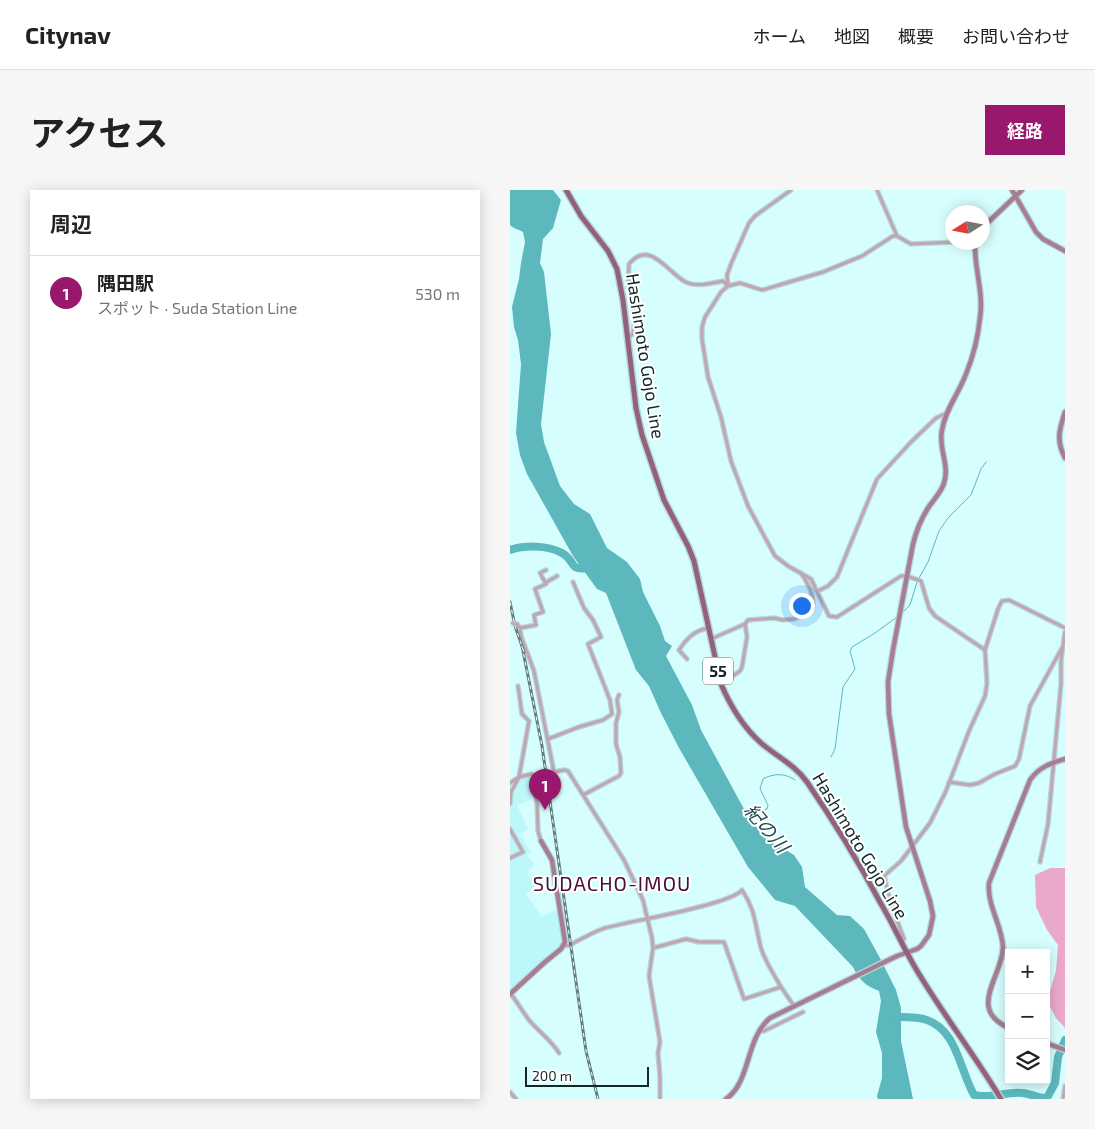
<!DOCTYPE html>
<html lang="ja">
<meta charset="utf-8">
<style>
:root{--surface:#fff;--page:#f6f6f6;--text:#222;--muted:#767676;--line:#e0e0e0;--accent:#99176c}
body{margin:0;font-family:"Exo 2","Noto Sans JP",sans-serif;background:var(--page);color:var(--text)}
.controls{position:absolute;right:15px;bottom:15px;display:grid;overflow:hidden;border-radius:0px;box-shadow:0 2px 12px #0003}
.controls button{width:45px;height:45px;display:grid;place-items:center;padding:0;border:0;border-bottom:1px solid var(--line);background:var(--surface);color:var(--text);font:25px sans-serif}
.compass{position:absolute;left:435px;top:15px;width:45px;height:45px;border-radius:50%;background:var(--surface);box-shadow:0 2px 12px #0003;rotate:259deg}
.scale{position:absolute;left:15px;bottom:12px;width:124px;box-sizing:border-box;padding-left:5px;border:2px solid #152829;border-top:0;font-size:14px;line-height:18px;white-space:nowrap;color:#152829;-webkit-text-stroke:4px #fff;paint-order:stroke}
.you{position:absolute;left:291px;top:415px;width:18px;height:18px;margin:-12px;border:4px solid #fff;border-radius:50%;background:#1a73e8;box-shadow:0 0 0 8px #1a73e833}
.badge{display:grid;place-items:center;width:32px;height:32px;border-radius:50%;background:var(--accent);color:#fff;font-size:16px;font-weight:700}
.pin{position:absolute;translate:-50% -41px;filter:drop-shadow(0 1px 2px #0008)}
.pin::after{content:'';position:absolute;top:26px;width:18px;height:15px;background:inherit;clip-path:polygon(0 0,100% 0,50% 100%)}
.list{margin:0;padding:0;list-style:none}
h2{display:flex;justify-content:space-between;align-items:center;height:65px;margin:0;padding:0 20px;font-size:21px}
h2 small{font-size:16px;font-weight:400;color:var(--muted)}
.list li{display:grid;grid-template-columns:32px 1fr auto;gap:15px;align-items:center;box-sizing:border-box;height:75px;padding:0 20px;border-top:1px solid var(--line)}
.list b{display:block;font-size:19px;white-space:nowrap}
.list p{margin:0;font-size:16px;white-space:nowrap;color:var(--muted)}
.list em{font-size:16px;font-style:normal;color:var(--muted)}
.icon{flex:none;width:28px;height:28px;fill:none;stroke:currentColor;stroke-width:2;stroke-linecap:round;stroke-linejoin:round}
.map{position:relative;flex:none;width:555px;height:909px;overflow:hidden;border-radius:0px}
header{display:flex;align-items:center;gap:30px;box-sizing:border-box;height:70px;padding:0 25px;background:var(--surface);border-bottom:1px solid var(--line)}
header strong{font-size:24px}
nav{display:flex;gap:28px;margin-inline-start:auto;font-size:18px}
.intro{display:flex;align-items:center;justify-content:space-between;box-sizing:border-box;height:120px;padding:0 30px}
h1{margin:0;font-size:35px}
.button{padding:12px 22px;border-radius:0px;background:var(--accent);color:#fff;font-size:18px;font-weight:700}
main{display:flex;gap:30px;padding:0 30px}
aside{flex:1;background:var(--surface);border-radius:0px;box-shadow:0 2px 12px #0003}
.map>svg:first-child{display:block}
</style>
<header>
<strong>Citynav</strong>
<nav><a>ホーム</a><a>地図</a><a>概要</a><a>お問い合わせ</a></nav>
</header>
<div class="intro"><h1>アクセス</h1><a class="button">経路</a></div>
<main>
<aside>
<h2>周辺<small></small></h2>
<ul class="list">
<li><span class="badge">1</span><div><b>隅田駅</b><p>スポット · Suda Station Line</p></div><em>530 m</em></li>
</ul>
</aside>
<div class="map">
<svg width="555" height="909" viewBox="0 0 555 909">
<rect width="100%" height="100%" fill="#d7feff"/>
<path fill="#bcf7f9" d="M18,587H20L21,610L7,615L18,640L10,644L21,662L17,665L24,674L17,684L26,695L16,704L32,727L48,719L53,753L52,755L22,779L0,800V595L6,590Z"/>
<path fill="#eaa9ca" d="M540,678H555V838L546,828L537,811L546,781L548,755L537,740L526,717L525,685Z"/>
<path fill="#5cb8bc" d="M0,0H43L51,10L43,38L33,49L30,73L34,82L41,144L31,234L34,252L50,296L64,314L80,324L97,358L117,372L130,389L133,402L150,436L155,451L162,456L156,466L182,515L191,540L234,619L253,647L284,665L292,677L295,697L327,725L340,726L354,739L371,770L386,800L391,818V851L403,909H368L367,906L372,888V863L366,842L371,811L369,801C356,796 349,790 343,777L285,716L265,710L238,677L169,558L151,523L139,496L126,480L96,403L87,399L63,366L17,284L10,265L6,243L11,174L8,150L4,137L2,117L9,89L11,73L15,52L13,42C8,39 4,39 0,35Z"/>
<g fill="none" stroke-linecap="round" stroke-linejoin="round">
<path stroke="#5cb8bc" stroke-width="1" d="M409,388L418,372L429,341L438,328L461,305L471,279L476,272
M392,423L400,415L407,392
M321,567L325,559L333,497L345,479L340,461L342,457L365,443L387,427
M240,628L241,621C246,619 251,622 257,619L258,615L250,599L253,589C264,583 275,583 285,590"/>
<path stroke="#5cb8bc" stroke-width="8" d="M0,360C15,355 37,355 52,363C68,372 56,381 81,378
M381,827C392,827 406,826 417,830C447,840 450,881 464,905C480,909 497,901 513,903C522,904 529,909 537,908L545,893L548,867L555,850"/>
<defs>
<path id="street" d="M367,0L387,46L401,54L445,52
M387,46H383L352,66L313,82L252,100L230,93L218,96L211,102L195,127L192,137V149L198,187L211,227L221,271L238,316L265,366L278,376L301,389L319,426L327,427L391,386H397L411,391L419,418L425,426L475,460
M218,95L217,85L221,74L239,33L245,26L281,0
M117,148L123,144L125,127L124,110L118,96L119,74C139,49 158,82 174,91C185,98 201,93 213,91L218,96
M35,393L47,386
M308,401L318,396L327,387L367,289L401,252L426,228L437,223
M7,434L10,438L11,446L24,481L44,582L54,580L58,581L114,670L133,710L142,748L143,758L139,786L150,852L148,863L150,887V909
M10,438L26,435L24,425L33,422L25,399L36,394L30,383L36,380
M201,449L235,434L238,430L264,428L273,430L284,429L302,420C306,407 298,393 291,383
M177,469L169,460C177,448 184,441 198,438
M211,494L230,481L232,477L237,447L235,434
M38,549L69,537L93,530L102,524L100,510L78,454L91,447L83,430L74,418L63,392
M439,592L460,595L469,593L485,584L505,576L509,569L520,516L552,458
M0,593L9,587L22,584L27,613L28,641L31,651
M73,605L109,586L111,583L110,567L106,554V533L109,522L107,510L109,505
M0,614L1,602L9,587L19,531L12,524L8,496
M0,639L13,662L0,668
M530,672L538,634L551,494V470L555,442
M392,752L394,749L381,714L374,686L391,671L420,633L436,601L459,541L475,506L477,493L475,460L488,419L492,411L499,410L555,438
M54,756L60,755C71,749 83,742 95,738C120,731 220,715 232,700C246,721 245,735 251,758C255,771 264,785 271,797
M143,758L176,749L189,752H214L234,809L271,797L282,813
M1,804C7,812 13,822 19,830C29,842 41,850 49,863
M249,841H254L293,822
M0,902L6,909
M553,909L555,896"/>
<path id="secondary" d="M502,0L526,42L533,49L555,61
M472,38L512,0
M555,222C549,240 546,251 555,268
M0,804L35,772L51,759L55,752L42,670L31,651
M499,838C456,819 493,786 493,757C492,735 477,716 479,693L520,590C529,577 541,573 555,569
M536,853L555,860
M216,909C241,892 235,849 260,828L387,766L407,759L411,756L419,745L423,726L420,711L396,637L379,524L378,492L383,460L403,354C406,342 411,329 418,318C423,310 431,303 434,293C440,275 428,258 432,240C435,220 449,203 456,184C463,167 468,147 470,128C474,102 464,79 465,52"/>
<path id="primary" d="M56,0L71,26L98,61L107,79L113,110L126,218L132,245L154,310L178,356L184,371L211,494C220,515 233,537 251,553C266,566 285,575 297,592C323,630 348,671 370,712C383,734 393,757 406,779C432,823 464,864 491,909"/>
</defs>
<use href="#street" stroke="#b4d7d8" stroke-width="5.5"/>
<use href="#secondary" stroke="#b4d7d8" stroke-width="7"/>
<use href="#primary" stroke="#b4d7d8" stroke-width="8"/>
<use href="#street" stroke="#c2a5b3" stroke-width="3"/>
<use href="#secondary" stroke="#a87d93" stroke-width="4.5"/>
<use href="#primary" stroke="#94617c" stroke-width="5"/>
<defs>
<path id="rail" d="M0,412L5,436L14,462
M12,456L32,556L76,861L88,909"/>
</defs>
<use href="#rail" stroke="#627d7e" stroke-width="3"/>
<use href="#rail" stroke="#fff" stroke-width="1" stroke-dasharray="4" stroke-linecap="butt"/>
<defs>
<path id="street-bridge" d="M2,433L7,434"/>
</defs>
<use href="#street-bridge" stroke="#b4d7d8" stroke-width="5.5" stroke-linecap="butt"/>
<use href="#street-bridge" stroke="#c2a5b3" stroke-width="3"/>
</g>
<g text-anchor="middle" stroke-width="4" stroke-linejoin="round" paint-order="stroke">
<rect fill="#fff" stroke="#5b6869" stroke-width="1" x="193" y="467.5" width="30" height="27" rx="4"/>
<g font-size="16" font-weight="bold" fill="#152829">
<text x="208" y="487">55</text>
</g>
<g font-size="18" fill="#152829" stroke="#fff">
<text transform="translate(135 166) rotate(81)" y="6">Hashimoto Gojo Line</text>
<text transform="translate(350 656) rotate(59)" y="6">Hashimoto Gojo Line</text>
</g>
<g font-size="19" font-style="italic" fill="#224d4f" stroke="#fff">
<text transform="translate(257 638) rotate(50)" y="7">紀の川</text>
</g>
<g font-size="20" letter-spacing="1" fill="#4b0e34" stroke="#fff">
<text x="102" y="701">SUDACHO-IMOU</text>
</g>
</g>
</svg>
<div class="controls">
<button>+</button>
<button>−</button>
<button><svg class="icon" aria-label="layers" viewBox="0 0 24 24"><path d="M12 4l9 5-9 5-9-5zM3 14l9 5 9-5"/></svg></button>
</div>
<svg class="compass" viewBox="-18 -18 36 36"><path d="M0-13l5 13h-10z" fill="#e53935"/><path d="M0 13l5-13h-10z" fill="#767676"/></svg>
<div class="scale">200 m</div>
<div class="you"></div>
<div class="pin badge" style="left:35px;top:620px">1</div>
</div>
</main>
